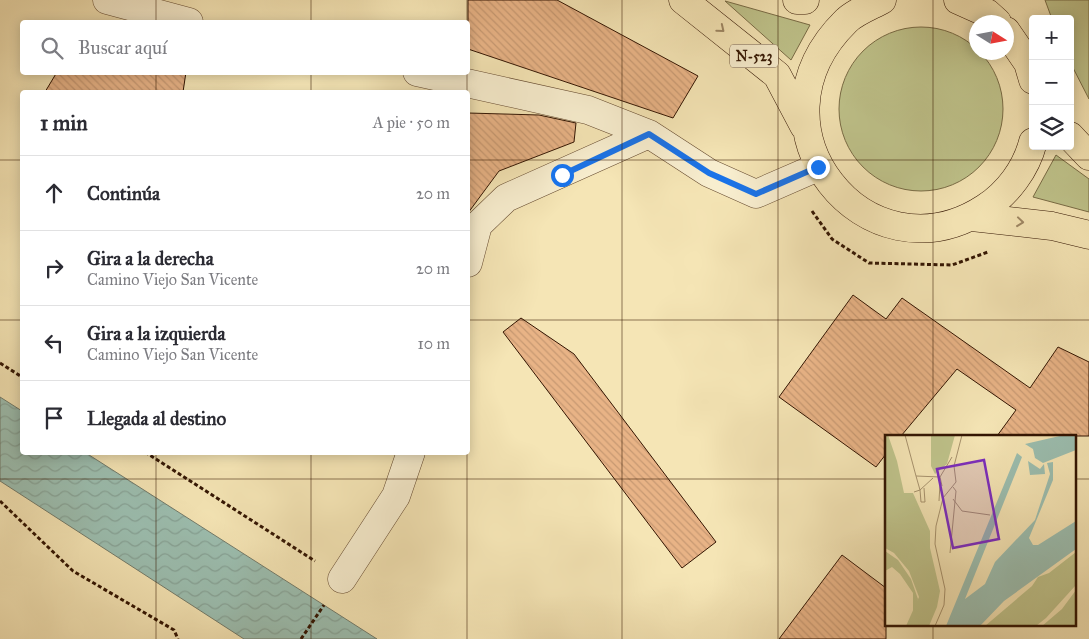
<!DOCTYPE html>
<html lang="es">
<meta charset="utf-8">
<style>
:root{--surface:#fff;--page:#f7f7f7;--text:#2b2b33;--muted:#7c7c81;--line:#e1e1e2}
body{margin:0;font-family:"IM FELL Great Primer",serif;background:var(--page);color:var(--text)}
.controls{position:absolute;right:15px;top:15px;display:grid;overflow:hidden;border-radius:5px;box-shadow:0 2px 12px #0003}
.controls button{width:45px;height:45px;display:grid;place-items:center;padding:0;border:0;border-bottom:1px solid var(--line);background:var(--surface);color:var(--text);font:25px sans-serif}
.compass{position:absolute;left:969px;top:15px;width:45px;height:45px;border-radius:50%;background:var(--surface);box-shadow:0 2px 12px #0003;rotate:101deg}
.stop{position:absolute;width:15px;height:15px;margin:-11px;border:4px solid #1a73e8;border-radius:50%;background:#fff}
.stop.end{background:#1a73e8;border-color:#fff;box-shadow:0 1px 5px #0008}
.list{margin:0;padding:0;list-style:none}
h2{display:flex;justify-content:space-between;align-items:center;height:65px;margin:0;padding:0 20px;font-size:21px}
h2 small{font-size:16px;font-weight:400;color:var(--muted)}
.list li{display:grid;grid-template-columns:32px 1fr auto;gap:15px;align-items:center;box-sizing:border-box;height:75px;padding:0 20px;border-top:1px solid var(--line)}
.list b{display:block;font-size:19px;white-space:nowrap}
.list p{margin:0;font-size:16px;white-space:nowrap;color:var(--muted)}
.list em{font-size:16px;font-style:normal;color:var(--muted)}
.icon{flex:none;width:28px;height:28px;fill:none;stroke:currentColor;stroke-width:2;stroke-linecap:round;stroke-linejoin:round}
.map{position:relative;flex:none;width:1089px;height:639px;overflow:hidden}
.search{position:absolute;background:var(--surface);box-shadow:0 2px 12px #0003;left:20px;top:20px;width:450px;height:55px;display:flex;align-items:center;gap:12px;box-sizing:border-box;padding:0 18px;border-radius:5px;color:var(--muted);font-size:19px}
.panel{position:absolute;background:var(--surface);box-shadow:0 2px 12px #0003;left:20px;top:90px;width:450px;height:365px;border-radius:5px}
.map>svg:first-child{display:block}
</style>
<div class="map">
<svg width="1089" height="639" viewBox="0 0 1089 639">
<defs>
<pattern id="water-waves" width="16" height="10" patternUnits="userSpaceOnUse" patternTransform="scale(1.25)"><rect width="16" height="10" fill="#9cbfb1"/><path d="M0 5q4-4 8 0t8 0" fill="none" stroke="#87a397"/></pattern>
<pattern id="building-back-hatch" width="6" height="6" patternUnits="userSpaceOnUse" patternTransform="scale(1.25)"><rect width="6" height="6" fill="#e8b386"/><path d="M-1 5l2 2M0 0l6 6M5-1l2 2" fill="none" stroke="#c79972"/></pattern>
</defs>
<rect width="100%" height="100%" fill="#f5e5b5"/>
<filter id="stains"><feTurbulence type="fractalNoise" baseFrequency=".004" numOctaves="4"/><feColorMatrix values="0 0 0 0 .2 0 0 0 0 .09 0 0 0 0 .02 0 0 0 .5 -.17"/></filter>
<radialGradient id="worn" r=".72"><stop offset=".6" stop-color="#630" stop-opacity="0"/><stop offset="1" stop-color="#630" stop-opacity=".3"/></radialGradient>
<path fill="#bfc38b" stroke="#796c46" d="M1045,0H1089V99L1070,62V19H1052Z
M725,1L810,25L791,60Z
M839 109a82 82 0 1 1 164 0a82 82 0 1 1-164 0Z
M1056,155L1089,179V212L1033,197Z"/>
<path fill="url(#water-waves)" stroke="#727b6b" d="M0,397L22,411V452L86,453L377,639H244L0,481Z"/>
<path fill="url(#building-back-hatch)" stroke="#331502" d="M468,0H557L698,76L673,118L468,49Z
M57,72H186L183,92H45Z
M468,113L539,115L576,123L574,142L499,171L468,213Z
M853,295L886,319L902,298L1030,388L1058,347L1089,362V436H997L1016,410L957,369L901,436H886V454L876,467L779,397Z
M521,318L574,354L716,542L682,568L503,332Z
M842,555L886,588V639H779Z"/>
<g fill="none" stroke-linecap="round" stroke-linejoin="round">
<defs>
<path id="minor" d="M107,0L189,22
M417,72L588,110L649,134L709,173L756,194L818,167
M468,263L478,225L506,198L649,134
M342,579L396,496L411,452"/>
<path id="highway" d="M683,0L777,75L804,126
M797,0H805
M882,0C871,6 855,12 846,21C738,127 867,285 985,208C1008,193 1026,169 1033,142
M958,0L987,13L997,22
M1006,31L1028,63L1033,80
M1070,136L1089,156
M972,217L1052,226L1089,235"/>
</defs>
<use href="#minor" stroke="#64492f" stroke-width="29"/>
<use href="#highway" stroke="#331502" stroke-width="29"/>
<path stroke="#331502" stroke-width="3" stroke-dasharray="4 2.5" stroke-linecap="butt" d="M812,211L832,239L869,263L952,265L988,252
M0,363L22,377
M145,452L315,561
M0,501L73,571L174,630L178,639
M301,639L324,605"/>
<use href="#minor" stroke="#f8eecf" stroke-width="28"/>
<use href="#highway" stroke="#f5e5b5" stroke-width="28"/>
</g>
<defs><path id="oneway-chevron" d="M-2-3.5L2.5 0L-2 3.5" fill="none" stroke-width="1.6" stroke-linecap="round" stroke-linejoin="round" transform="scale(1.25)"/></defs>
<g stroke="#9e8764">
<use href="#oneway-chevron" transform="translate(721 29) rotate(39)"/>
<use href="#oneway-chevron" transform="translate(1020 222) rotate(6)"/>
</g>
<g fill="none" stroke-linecap="round" stroke-linejoin="round">
<path stroke="#1a73e8" stroke-width="6" d="M562,175L649,134L709,173L756,194L818,167"/>
</g>
<path fill="none" stroke="#331502" stroke-width="1" stroke-opacity="0.55" d="M156,0V22M311,0V22M467,0V22M622,0V639M778,0V639M933,0V436M156,72V92M311,72V92M467,72V92M0,160H22M468,160H1089M0,320H22M468,320H1089M156,452V639M311,452V639M467,452V639M0,479H886M1075,479H1089M933,625V639"/>
<g text-anchor="middle" stroke-width="4" stroke-linejoin="round" paint-order="stroke">
<rect fill="#f8eecf" stroke="#6e5640" stroke-width="1" x="730" y="44.5" width="48" height="23" rx="4"/>
<g font-size="14" font-weight="bold" fill="#331502">
<text x="754" y="61">N-523</text>
</g>
</g>
<g transform="translate(885 435)">
<rect width="191" height="191" fill="#f5e5b5"/>
<path d="M0,0H3L12,26L19,58H28L45,96V113L55,156L52,172L44,191H21L34,162L24,136L9,118L0,113ZM46,0H70L62,29L50,39L46,31ZM0,116L13,125L26,144L33,164L28,176V158L15,139L7,132L0,136ZM191,155V191H157L177,174Z" fill="#bfc38b"/>
<path d="M191,117V150L161,183L151,191H100L147,151L153,142L164,138Z" fill="#bfc38b"/>
<path d="M179,0H191V15L158,28L150,23L148,14L140,9ZM132,18L137,22L80,164L100,149L110,127L150,85L165,39L162,28L168,27V45L144,103L148,110H153L191,86V114L119,166L95,191H61ZM143,26L155,34L159,29L160,39L145,40Z" fill="#9cbfb1"/>
<path fill="none" stroke="#a7926d" stroke-width="1" d="M20,0L31,41L55,42M57,51L55,42L67,22M39,53L40,67H36L35,55L48,43M29,57L35,55L31,41M68,64L77,76L105,80M54,66L55,49M65,118L71,56L68,52M50,191L59,170L60,154L50,109L51,91L58,63L71,47L69,31L77,0"/>
<path fill="#7b2cbf" fill-opacity="0.15" stroke="#7b2cbf" stroke-width="2.5" d="M99,25L114,104L68,113L52,34Z"/>
<rect width="191" height="191" fill="none" stroke="#331502" stroke-width="2.5"/>
</g>
<rect width="100%" height="100%" filter="url(#stains)"/>
<rect width="100%" height="100%" fill="url(#worn)"/>
</svg>
<div class="controls">
<button>+</button>
<button>−</button>
<button><svg class="icon" aria-label="layers" viewBox="0 0 24 24"><path d="M12 4l9 5-9 5-9-5zM3 14l9 5 9-5"/></svg></button>
</div>
<svg class="compass" viewBox="-18 -18 36 36"><path d="M0-13l5 13h-10z" fill="#e53935"/><path d="M0 13l5-13h-10z" fill="#7c7c81"/></svg>
<div class="stop" style="left:562px;top:175px"></div>
<div class="stop end" style="left:818px;top:167px"></div>
<div class="search"><svg class="icon" aria-label="search" viewBox="0 0 24 24"><circle cx="10" cy="10" r="6"/><path d="M15 15l6 6"/></svg>Buscar aquí</div>
<section class="panel">
<h2>1 min<small>A pie · 50 m</small></h2>
<ul class="list">
<li><svg class="icon" aria-label="ahead" viewBox="0 0 24 24"><path d="M12 20V5M6 11l6-6 6 6"/></svg><div><b>Continúa</b></div><em>20 m</em></li>
<li><svg class="icon" aria-label="right" viewBox="0 0 24 24"><path d="M7 20v-9h11M14 6l5 5-5 5"/></svg><div><b>Gira a la derecha</b><p>Camino Viejo San Vicente</p></div><em>20 m</em></li>
<li><svg class="icon" aria-label="left" viewBox="0 0 24 24"><path d="M17 20v-9H6M10 6l-5 5 5 5"/></svg><div><b>Gira a la izquierda</b><p>Camino Viejo San Vicente</p></div><em>10 m</em></li>
<li><svg class="icon" aria-label="arrive" viewBox="0 0 24 24"><path d="M6 21V4h12l-3 4 3 4H6"/></svg><div><b>Llegada al destino</b></div></li>
</ul>
</section>
</div>
